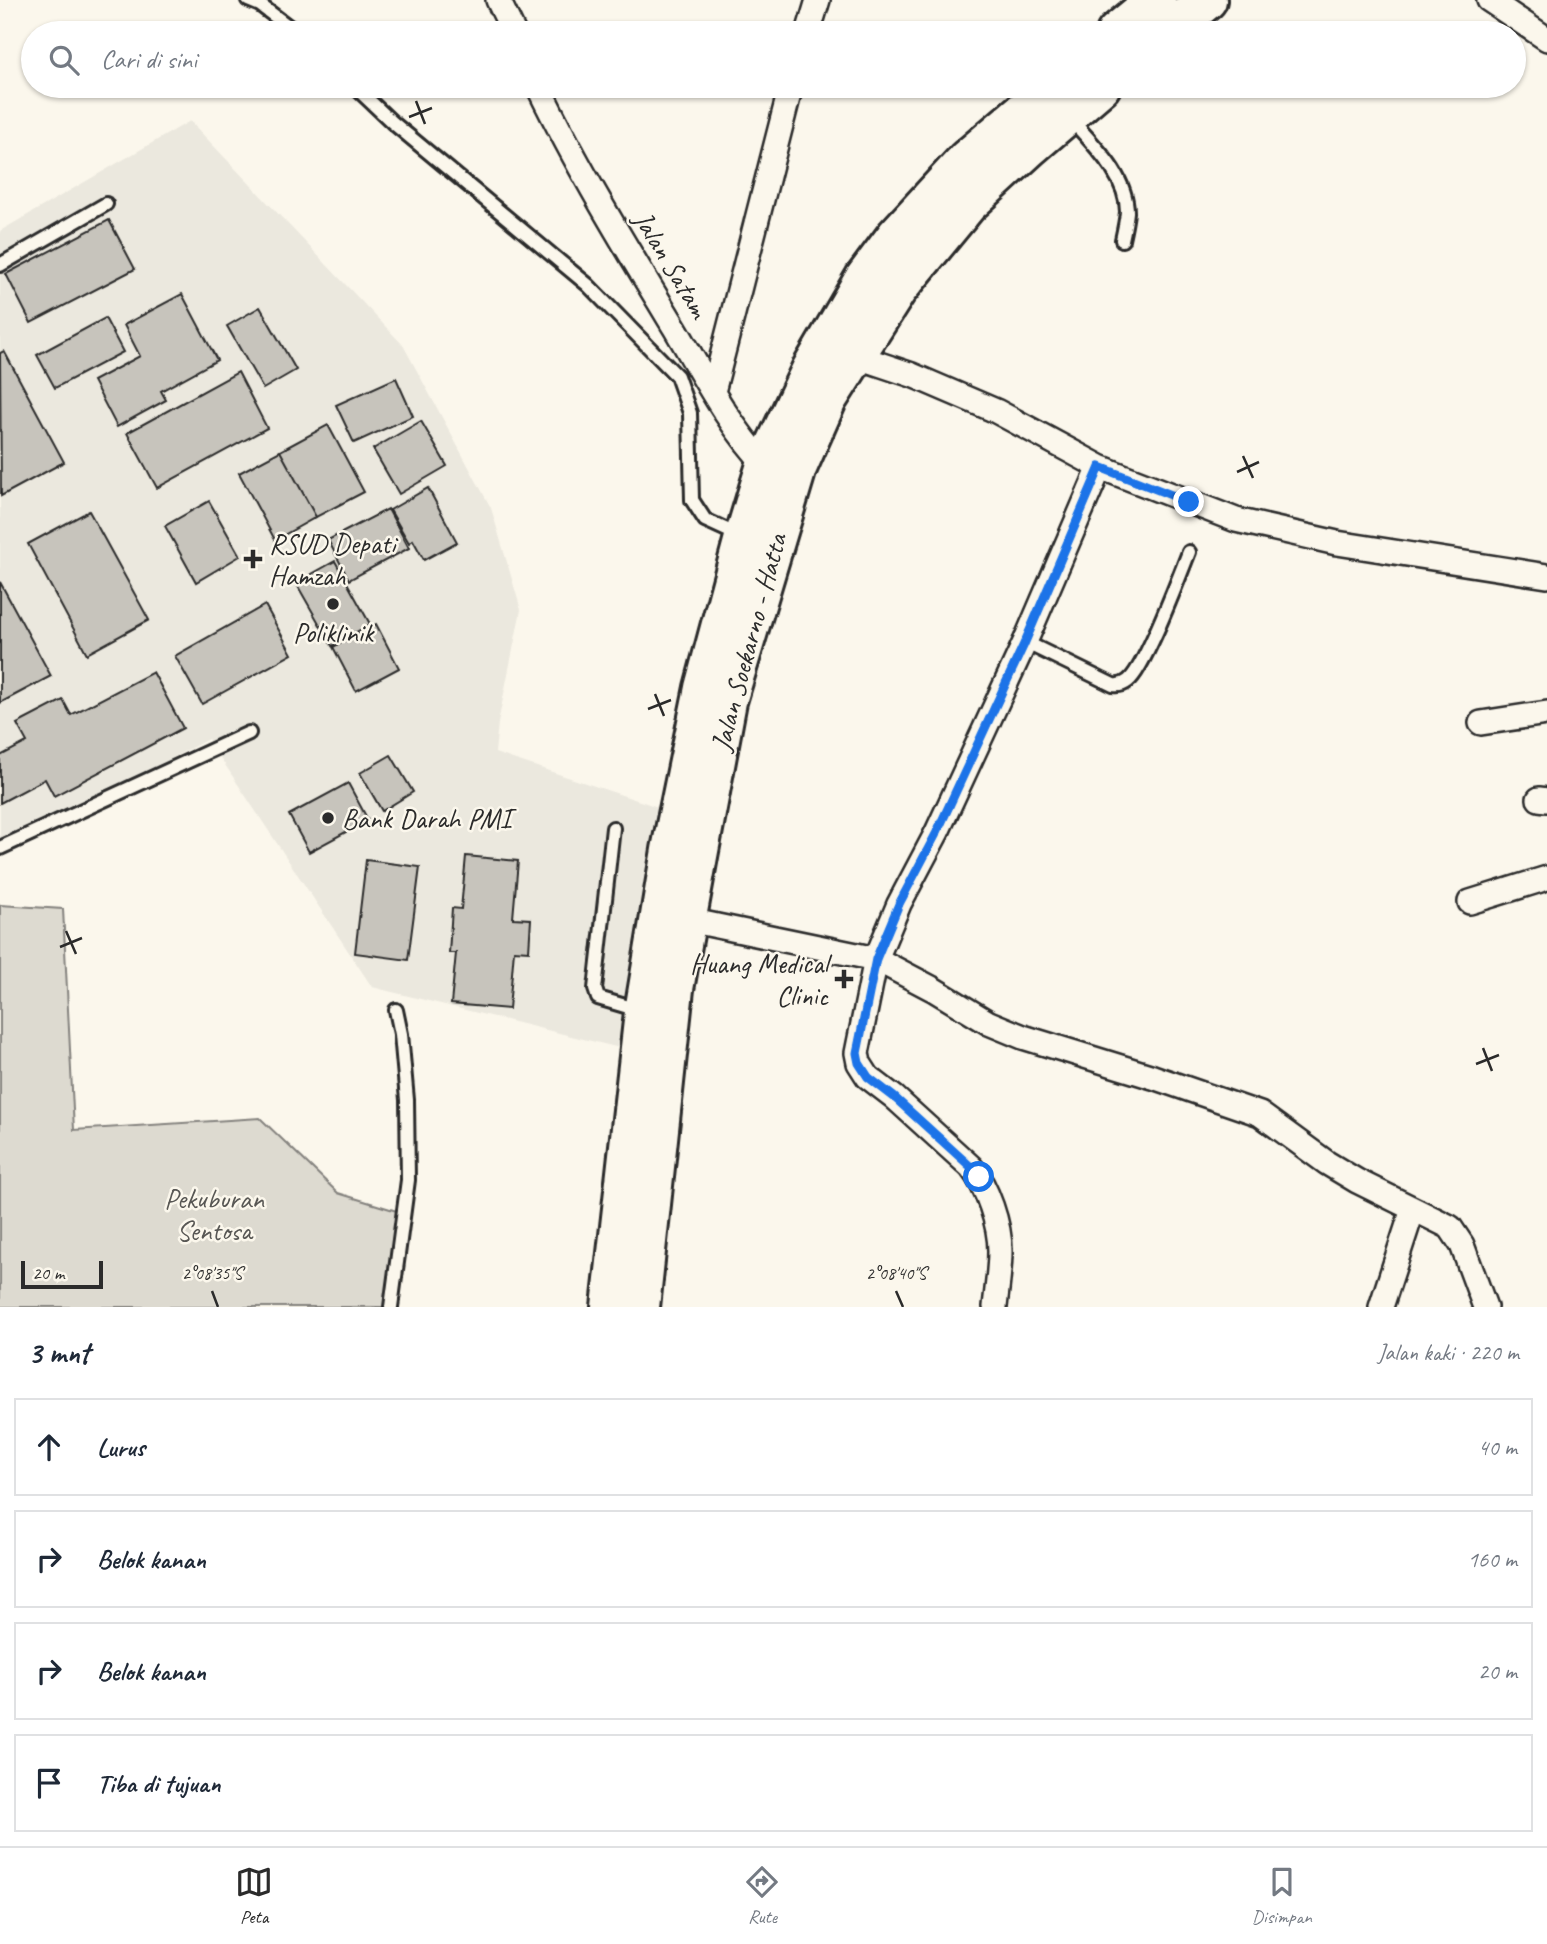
<!DOCTYPE html>
<html lang="id">
<meta charset="utf-8">
<style>
:root{--surface:#fff;--page:#f2f2f3;--text:#1f2937;--muted:#747a83;--line:#e0e1e3;--accent:#2b2b2b}
body{margin:0;font-family:Caveat,sans-serif;background:var(--page);color:var(--text)}
.scale{position:absolute;left:21px;bottom:18px;width:82px;box-sizing:border-box;padding-left:7px;border:4px solid #2b2b2b;border-top:0;font-size:19px;line-height:24px;white-space:nowrap;color:#2b2b2b;-webkit-text-stroke:5px #fbf7ec;paint-order:stroke}
.stop{position:absolute;width:21px;height:21px;margin:-16px;border:5px solid #1a73e8;border-radius:50%;background:#fff}
.stop.end{background:#1a73e8;border-color:#fff;box-shadow:0 2px 7px #0008}
.list{margin:0;padding:0;list-style:none}
h2{display:flex;justify-content:space-between;align-items:center;height:91px;margin:0;padding:0 28px;font-size:30px}
h2 small{font-size:23px;font-weight:400;color:var(--muted)}
.list li{display:grid;grid-template-columns:46px 1fr auto;gap:21px;align-items:center;box-sizing:border-box;height:98px;margin:0 14px 14px;padding:0 14px;border:2px solid var(--line);border-radius:0px}
.list b{display:block;font-size:26px;white-space:nowrap}
.list em{font-size:23px;font-style:normal;color:var(--muted)}
.icon{flex:none;width:38px;height:38px;fill:none;stroke:currentColor;stroke-width:2;stroke-linecap:round;stroke-linejoin:round}
.map{position:relative;flex:none;width:1547px;height:1307px;overflow:hidden}
.search{position:absolute;background:var(--surface);box-shadow:0 2px 5px #0004;left:21px;right:21px;top:21px;height:77px;display:flex;align-items:center;gap:18px;box-sizing:border-box;padding:0 24px;border-radius:38px;color:var(--muted);font-size:26px}
.sheet{height:539px;background:var(--surface)}
nav{display:flex;justify-content:space-around;align-items:center;box-sizing:border-box;height:98px;border-top:2px solid var(--line);background:var(--surface);font-size:19px;color:var(--muted)}
nav a{display:grid;justify-items:center;gap:4px}
nav .on{color:var(--accent)}
.map>svg:first-child{display:block}
</style>
<div class="map">
<svg width="1547" height="1307" viewBox="0 0 1547 1307">
<rect width="100%" height="100%" fill="#fbf7ec"/>
<filter id="ink" filterUnits="userSpaceOnUse"><feTurbulence type="fractalNoise" baseFrequency=".0143" numOctaves="2"/><feDisplacementMap in="SourceGraphic" scale="14" xChannelSelector="R" yChannelSelector="G"/><feConvolveMatrix kernelMatrix="1 2 1 2 8 2 1 2 1" color-interpolation-filters="sRGB"/></filter>
<g filter="url(#ink)">
<path fill="#ebe8de" d="M190,121L403,345L491,508L521,610L498,723L495,753L670,811L624,1049L372,987L208,739L0,850V231Z"/>
<path fill="#dddad0" stroke="#84827e" stroke-width="2" d="M0,905L63,909L74,1130L260,1118L338,1193L400,1212L386,1307H0Z"/>
<path fill="#c7c4bc" stroke="#2b2b2b" stroke-width="2" d="M109,220L135,269L31,323L6,274Z
M182,294L217,360L161,391L166,400L117,427L93,381L140,356L124,325Z
M260,307L296,370L263,389L227,326Z
M105,318L123,352L55,388L37,355Z
M4,351L64,462L1,496L0,353Z
M238,372L267,428L157,488L127,433Z
M396,378L413,416L354,443L336,405Z
M421,421L447,466L399,494L373,449Z
M328,425L364,492L316,517L280,451Z
M280,451L316,517L275,540L239,473Z
M428,488L457,542L424,560L413,540L409,543L390,510Z
M209,501L240,556L196,582L165,526Z
M388,509L409,548L349,580L328,540Z
M89,511L149,620L87,654L28,544Z
M335,561L370,624L332,646L296,583Z
M0,582L51,676L0,703Z
M265,605L292,654L202,704L175,656Z
M376,624L399,668L356,691L333,647Z
M153,672L183,728L54,796L45,779L0,803V756L27,742L17,724L63,700L71,715Z
M391,755L413,792L382,811L360,773Z
M348,783L368,820L309,852L289,815Z
M466,856L518,861L513,918L531,919L529,951L514,950L509,1009L451,1004L456,953H449L452,908L461,909Z
M366,860L420,867L408,960L355,953Z"/>
<g fill="none" stroke-linecap="round" stroke-linejoin="round">
<defs>
<path id="service" d="M248,0L260,5L297,33
M354,86L392,122L588,285L677,376L690,413L692,500L705,520L740,536
M1070,118C1092,144 1127,175 1127,212C1126,222 1124,231 1122,240
M0,265L106,204
M1025,642L1113,685C1119,686 1123,685 1128,681C1145,668 1179,577 1189,552
M613,828L595,989L598,998L642,1011
M0,848L249,733
M391,1307L408,1180L407,1100L401,1034L396,1010"/>
<path id="minor" d="M498,0L514,33
M1489,0L1547,39
M808,33L818,0
M538,86C578,169 627,249 675,328C703,375 728,425 766,465
M855,356L912,375L996,411L1100,467L1236,520L1337,543L1547,576
M713,392L791,86
M1481,723L1547,713
M1539,799L1547,800
M1470,902L1547,878
M674,917L876,959L933,989L989,1023L1023,1037L1153,1077L1260,1114L1327,1163L1357,1181L1450,1227L1462,1245L1485,1307
M995,1307C997,1288 1000,1269 1000,1251C1000,1224 987,1187 971,1167L894,1097L868,1077L859,1063L857,1053L876,959L899,904L937,832L1025,642L1100,467
M1381,1307L1413,1209"/>
<path id="trunk" d="M1116,33L1156,0
M1166,33L1207,0
M611,1307L644,1012L671,850L704,688L744,538L766,465L812,368L864,279L896,236L967,159L1053,86
M640,1307L674,989L698,856L727,701L797,468L827,400L897,290L968,204L1030,147L1101,86"/>
</defs>
<use href="#service" stroke="#2b2b2b" stroke-width="18"/>
<use href="#minor" stroke="#2b2b2b" stroke-width="28"/>
<use href="#trunk" stroke="#2b2b2b" stroke-width="44"/>
<use href="#service" stroke="#fbf7ec" stroke-width="12"/>
<use href="#minor" stroke="#fbf7ec" stroke-width="23"/>
<use href="#trunk" stroke="#fbf7ec" stroke-width="38"/>
</g>
</g>
<g fill="none" stroke-linecap="round" stroke-linejoin="round" filter="url(#ink)">
<path stroke="#1a73e8" stroke-width="9" d="M979,1177L971,1167L894,1097L868,1077L859,1063L857,1053L876,959L899,904L937,832L1025,642L1100,467L1189,502"/>
</g>
<path fill="none" stroke="#2b2b2b" stroke-width="2.5" d="M416,101L425,124M409,117L432,108M1243,456L1253,478M1237,472L1259,462M655,694L664,716M648,709L671,700M66,931L76,954M60,947L82,938M1483,1048L1492,1071M1476,1064L1499,1055M212,1291L218,1307M896,1291L903,1307"/>
<g fill="#2b2b2b" stroke="#fbf7ec" stroke-width="2.5">
<path d="M249.5 548.5h7v7h7v7h-7v7h-7v-7h-7v-7h7z"/>
<circle cx="333" cy="604" r="7"/>
<circle cx="328" cy="818" r="7"/>
<path d="M840.5 968.5h7v7h7v7h-7v7h-7v-7h-7v-7h7z"/>
</g>
<g text-anchor="middle" stroke-width="5" stroke-linejoin="round" paint-order="stroke">
<g font-size="28" fill="#2b2b2b" stroke="#fbf7ec">
<text transform="translate(672 264) rotate(59)" y="10">Jalan Satam</text>
<text transform="translate(748 642) rotate(-75)" y="10">Jalan Soekarno - Hatta</text>
</g>
<g font-size="28" fill="#2b2b2b" stroke="#fbf7ec" text-anchor="start">
<text x="269" y="553">RSUD Depati<tspan x="269" dy="32">Hamzah</tspan></text>
<text x="333" y="642" text-anchor="middle">Poliklinik</text>
<text x="342" y="828">Bank Darah PMI</text>
<text x="828" y="973" text-anchor="end">Huang Medical<tspan x="828" dy="32">Clinic</tspan></text>
</g>
<g font-size="28" fill="#585754" stroke="#fbf7ec">
<text x="214" y="1208">Pekuburan<tspan x="214" dy="32">Sentosa</tspan></text>
</g>
</g>
<g font-size="18" text-anchor="middle" fill="#2b2b2b" stroke="#fbf7ec" stroke-width="5" stroke-linejoin="round" paint-order="stroke">
<text x="212" y="1279">2°08'35"S</text>
<text x="896" y="1279">2°08'40"S</text>
</g>
</svg>
<div class="scale">20 m</div>
<div class="stop" style="left:979px;top:1177px"></div>
<div class="stop end" style="left:1189px;top:502px"></div>
<div class="search"><svg class="icon" aria-label="search" viewBox="0 0 24 24"><circle cx="10" cy="10" r="6"/><path d="M15 15l6 6"/></svg>Cari di sini</div>
</div>
<section class="sheet">
<h2>3 mnt<small>Jalan kaki · 220 m</small></h2>
<ul class="list">
<li><svg class="icon" aria-label="ahead" viewBox="0 0 24 24"><path d="M12 20V5M6 11l6-6 6 6"/></svg><div><b>Lurus</b></div><em>40 m</em></li>
<li><svg class="icon" aria-label="right" viewBox="0 0 24 24"><path d="M7 20v-9h11M14 6l5 5-5 5"/></svg><div><b>Belok kanan</b></div><em>160 m</em></li>
<li><svg class="icon" aria-label="right" viewBox="0 0 24 24"><path d="M7 20v-9h11M14 6l5 5-5 5"/></svg><div><b>Belok kanan</b></div><em>20 m</em></li>
<li><svg class="icon" aria-label="arrive" viewBox="0 0 24 24"><path d="M6 21V4h12l-3 4 3 4H6"/></svg><div><b>Tiba di tujuan</b></div></li>
</ul>
</section>
<nav>
<a class="on"><svg class="icon" aria-label="map" viewBox="0 0 24 24"><path d="M3 6l6-2 6 2 6-2v14l-6 2-6-2-6 2zM9 4v14M15 6v14"/></svg>Peta</a>
<a><svg class="icon" aria-label="directions" viewBox="0 0 24 24"><path d="M12 3l9 9-9 9-9-9zM9 14v-3h6M13 9l2 2-2 2"/></svg>Rute</a>
<a><svg class="icon" aria-label="saved" viewBox="0 0 24 24"><path d="M7 4h10v16l-5-4-5 4z"/></svg>Disimpan</a>
</nav>
